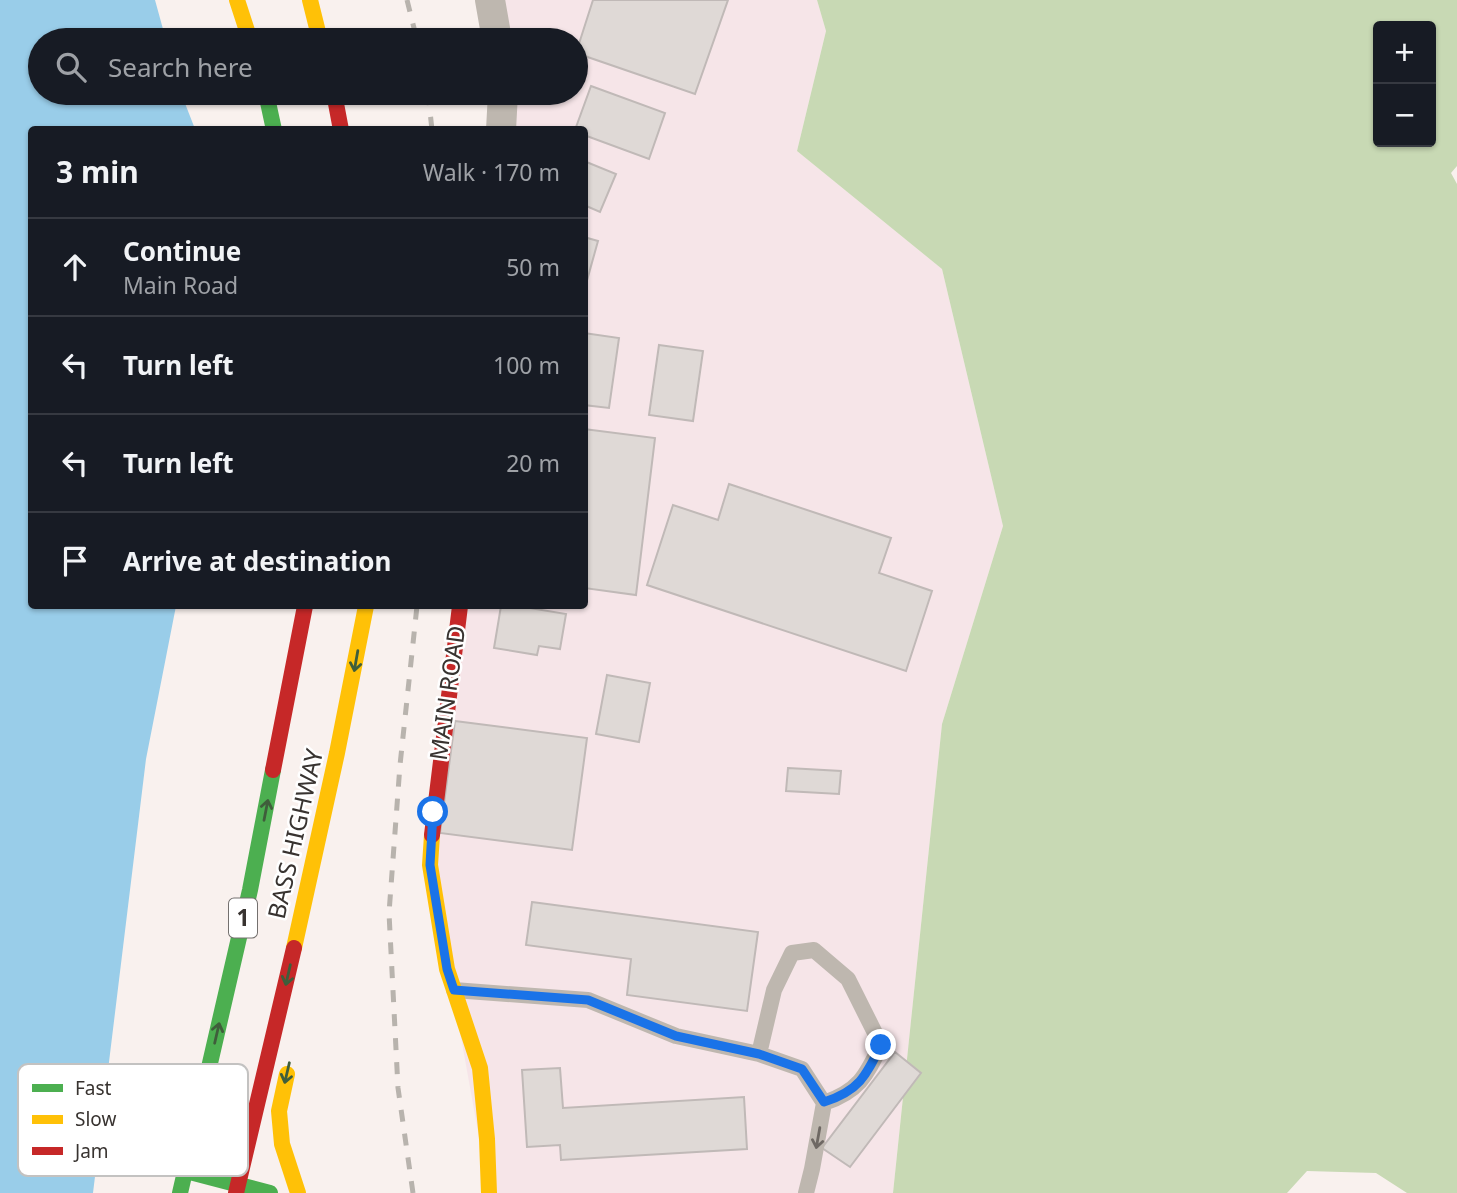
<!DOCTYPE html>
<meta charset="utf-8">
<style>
:root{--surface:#171b24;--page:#20242c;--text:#f1f3f6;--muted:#9ea1a6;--line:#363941}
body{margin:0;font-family:"Noto Sans",sans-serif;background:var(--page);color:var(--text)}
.controls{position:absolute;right:21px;top:21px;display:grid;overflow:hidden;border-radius:7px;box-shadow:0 2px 5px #0004}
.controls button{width:63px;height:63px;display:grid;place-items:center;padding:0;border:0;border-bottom:2px solid var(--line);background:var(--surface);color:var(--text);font:35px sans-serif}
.stop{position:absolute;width:21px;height:21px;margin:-16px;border:5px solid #1a73e8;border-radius:50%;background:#fff}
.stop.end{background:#1a73e8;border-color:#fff;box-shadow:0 2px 7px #0008}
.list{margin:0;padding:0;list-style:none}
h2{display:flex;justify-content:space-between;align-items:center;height:91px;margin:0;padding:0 28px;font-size:30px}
h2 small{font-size:23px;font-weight:400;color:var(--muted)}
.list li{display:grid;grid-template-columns:46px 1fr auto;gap:21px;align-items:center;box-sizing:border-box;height:98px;padding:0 28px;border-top:2px solid var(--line)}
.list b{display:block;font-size:26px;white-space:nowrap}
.list p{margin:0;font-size:23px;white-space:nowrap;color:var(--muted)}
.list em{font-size:23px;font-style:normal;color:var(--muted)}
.icon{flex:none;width:38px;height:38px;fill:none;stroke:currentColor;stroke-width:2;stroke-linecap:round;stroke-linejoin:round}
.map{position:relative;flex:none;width:1457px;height:1193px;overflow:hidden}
.search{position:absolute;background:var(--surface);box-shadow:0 2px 5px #0004;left:28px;top:28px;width:560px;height:77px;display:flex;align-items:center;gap:18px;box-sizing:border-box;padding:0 24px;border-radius:38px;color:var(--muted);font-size:26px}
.panel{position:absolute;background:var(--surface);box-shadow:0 2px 5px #0004;left:28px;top:126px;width:560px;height:483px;border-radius:7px}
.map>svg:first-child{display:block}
</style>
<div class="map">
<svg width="1457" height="1193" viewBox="0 0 1457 1193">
<rect width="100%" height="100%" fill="#f9f1ee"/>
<path fill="#f6e5e8" d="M490,0H817L826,31L797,151L942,269L1003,526L942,724L893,1193H489L430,865L460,606H584V130L501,129L503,93H576V40H497Z"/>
<path fill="#c8d9b4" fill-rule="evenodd" d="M817,0H1457V166L1451,173L1457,184V1193H1407L1376,1173L1307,1171L1287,1193H893L942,724L1003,526L942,269L797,151L826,31ZM1378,26H1431V142H1378Z"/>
<path fill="#99cde9" d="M0,0H155L166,40H40V93H181L195,129L32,130V606H176L146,759L93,1193H0Z"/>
<path fill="#dfd9d6" stroke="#c0b9b7" stroke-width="2" d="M593,0H728L695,94L576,53Z
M591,86L665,113L649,159L584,135V130H575Z
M584,161L616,174L600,212L584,205Z
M584,237L598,241L586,284L584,283Z
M584,333L619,338L609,408L584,405Z
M659,345L703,351L693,421L649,415Z
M584,429L655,438L636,595L584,588Z
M729,484L891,538L879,573L932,591L906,671L647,585L673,505L718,520Z
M501,606H518L566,614L560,649L539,646L537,655L494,648Z
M607,675L650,683L639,742L596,734Z
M455,721L587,738L572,850L440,833Z
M788,768L841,771L839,794L786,791Z
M532,902L758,932L747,1011L627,995L631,959L526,945Z
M895,1052L921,1073L850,1167L822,1148Z
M560,1068L563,1108L744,1097L747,1149L561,1160L560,1145L527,1147L522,1070Z"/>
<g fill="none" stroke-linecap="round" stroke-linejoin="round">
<path stroke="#beb7af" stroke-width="16" d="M454,990L588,1000L676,1036L759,1054L802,1069L824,1103L812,1169L806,1193
M759,1054L774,990L792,953L814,950L848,979L881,1045C866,1076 859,1091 824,1103"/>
<path stroke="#beb7af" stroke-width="30" d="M490,0L497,40
M501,130L503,93"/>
<path stroke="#4caf50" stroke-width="16" d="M266,93L274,130
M186,1171L270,1193
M180,1193L250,890L273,770"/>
<path stroke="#ffc107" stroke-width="16" d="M237,0L250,40
M310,0L320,40
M432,835L430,865L447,969L480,1068L487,1139L489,1193
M294,948L337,753L366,606
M287,1074L279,1111L282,1144L298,1193"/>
<path stroke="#c62828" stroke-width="16" d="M334,93L341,130
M273,770L305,606
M432,835L460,606
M236,1193L294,948"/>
<path stroke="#b8b3ad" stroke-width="5" stroke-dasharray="12 12" stroke-linecap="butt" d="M407,0L417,40
M428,93L432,130
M413,1193L398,1088L389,913L400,765L417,606"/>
</g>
<defs><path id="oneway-shaft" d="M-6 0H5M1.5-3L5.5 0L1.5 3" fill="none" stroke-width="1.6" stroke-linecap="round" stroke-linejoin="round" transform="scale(1.75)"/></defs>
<g stroke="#3f5e3b">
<use href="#oneway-shaft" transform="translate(356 661) rotate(100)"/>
<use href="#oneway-shaft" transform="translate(266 810) rotate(-79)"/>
<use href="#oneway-shaft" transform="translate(288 975) rotate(103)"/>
<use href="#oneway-shaft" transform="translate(217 1033) rotate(-77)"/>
<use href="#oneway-shaft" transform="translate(287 1073) rotate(103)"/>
</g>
<use stroke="#6e6863" href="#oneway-shaft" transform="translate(818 1138) rotate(100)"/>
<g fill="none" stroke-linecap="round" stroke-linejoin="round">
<path stroke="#1a73e8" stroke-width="9" d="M433,812L430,865L447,969L454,990L588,1000L676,1036L759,1054L802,1069L824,1102C859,1091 866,1076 881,1045"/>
</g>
<g text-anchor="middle" stroke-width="5" stroke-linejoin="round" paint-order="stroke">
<rect fill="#fff" stroke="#74706e" stroke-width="2" x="229" y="898.5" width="28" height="39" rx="5"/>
<g font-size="23" font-weight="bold" fill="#383330">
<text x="243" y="926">1</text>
</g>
<g font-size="24" fill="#383330" stroke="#fff">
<text transform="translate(448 693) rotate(-82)" y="8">MAIN ROAD</text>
<text transform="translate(296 834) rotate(-77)" y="8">BASS HIGHWAY</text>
</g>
</g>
<rect x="18" y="1064" width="230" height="112" rx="10" fill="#fff" stroke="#c3c2c1" stroke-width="2"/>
<rect x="32" y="1084" width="31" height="8" fill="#4caf50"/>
<rect x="32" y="1115" width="31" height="9" fill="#ffc107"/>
<rect x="32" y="1147" width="31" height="8" fill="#c62828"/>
<g font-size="19" fill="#383330">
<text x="75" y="1095">Fast</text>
<text x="75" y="1126">Slow</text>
<text x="75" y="1158">Jam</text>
</g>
</svg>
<div class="controls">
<button>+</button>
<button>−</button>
</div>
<div class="stop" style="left:433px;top:812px"></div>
<div class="stop end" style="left:881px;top:1045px"></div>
<div class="search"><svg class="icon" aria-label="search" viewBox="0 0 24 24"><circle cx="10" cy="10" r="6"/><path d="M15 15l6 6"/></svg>Search here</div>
<section class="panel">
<h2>3 min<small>Walk · 170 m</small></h2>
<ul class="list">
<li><svg class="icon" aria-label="ahead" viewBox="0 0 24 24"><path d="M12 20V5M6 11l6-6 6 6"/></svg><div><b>Continue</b><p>Main Road</p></div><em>50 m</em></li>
<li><svg class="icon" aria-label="left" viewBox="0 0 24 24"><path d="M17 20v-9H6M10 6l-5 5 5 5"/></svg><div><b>Turn left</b></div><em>100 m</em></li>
<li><svg class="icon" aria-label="left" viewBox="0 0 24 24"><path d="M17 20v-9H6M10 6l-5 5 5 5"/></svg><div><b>Turn left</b></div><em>20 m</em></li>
<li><svg class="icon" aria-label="arrive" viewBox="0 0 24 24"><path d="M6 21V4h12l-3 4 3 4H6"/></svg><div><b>Arrive at destination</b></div></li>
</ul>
</section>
</div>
